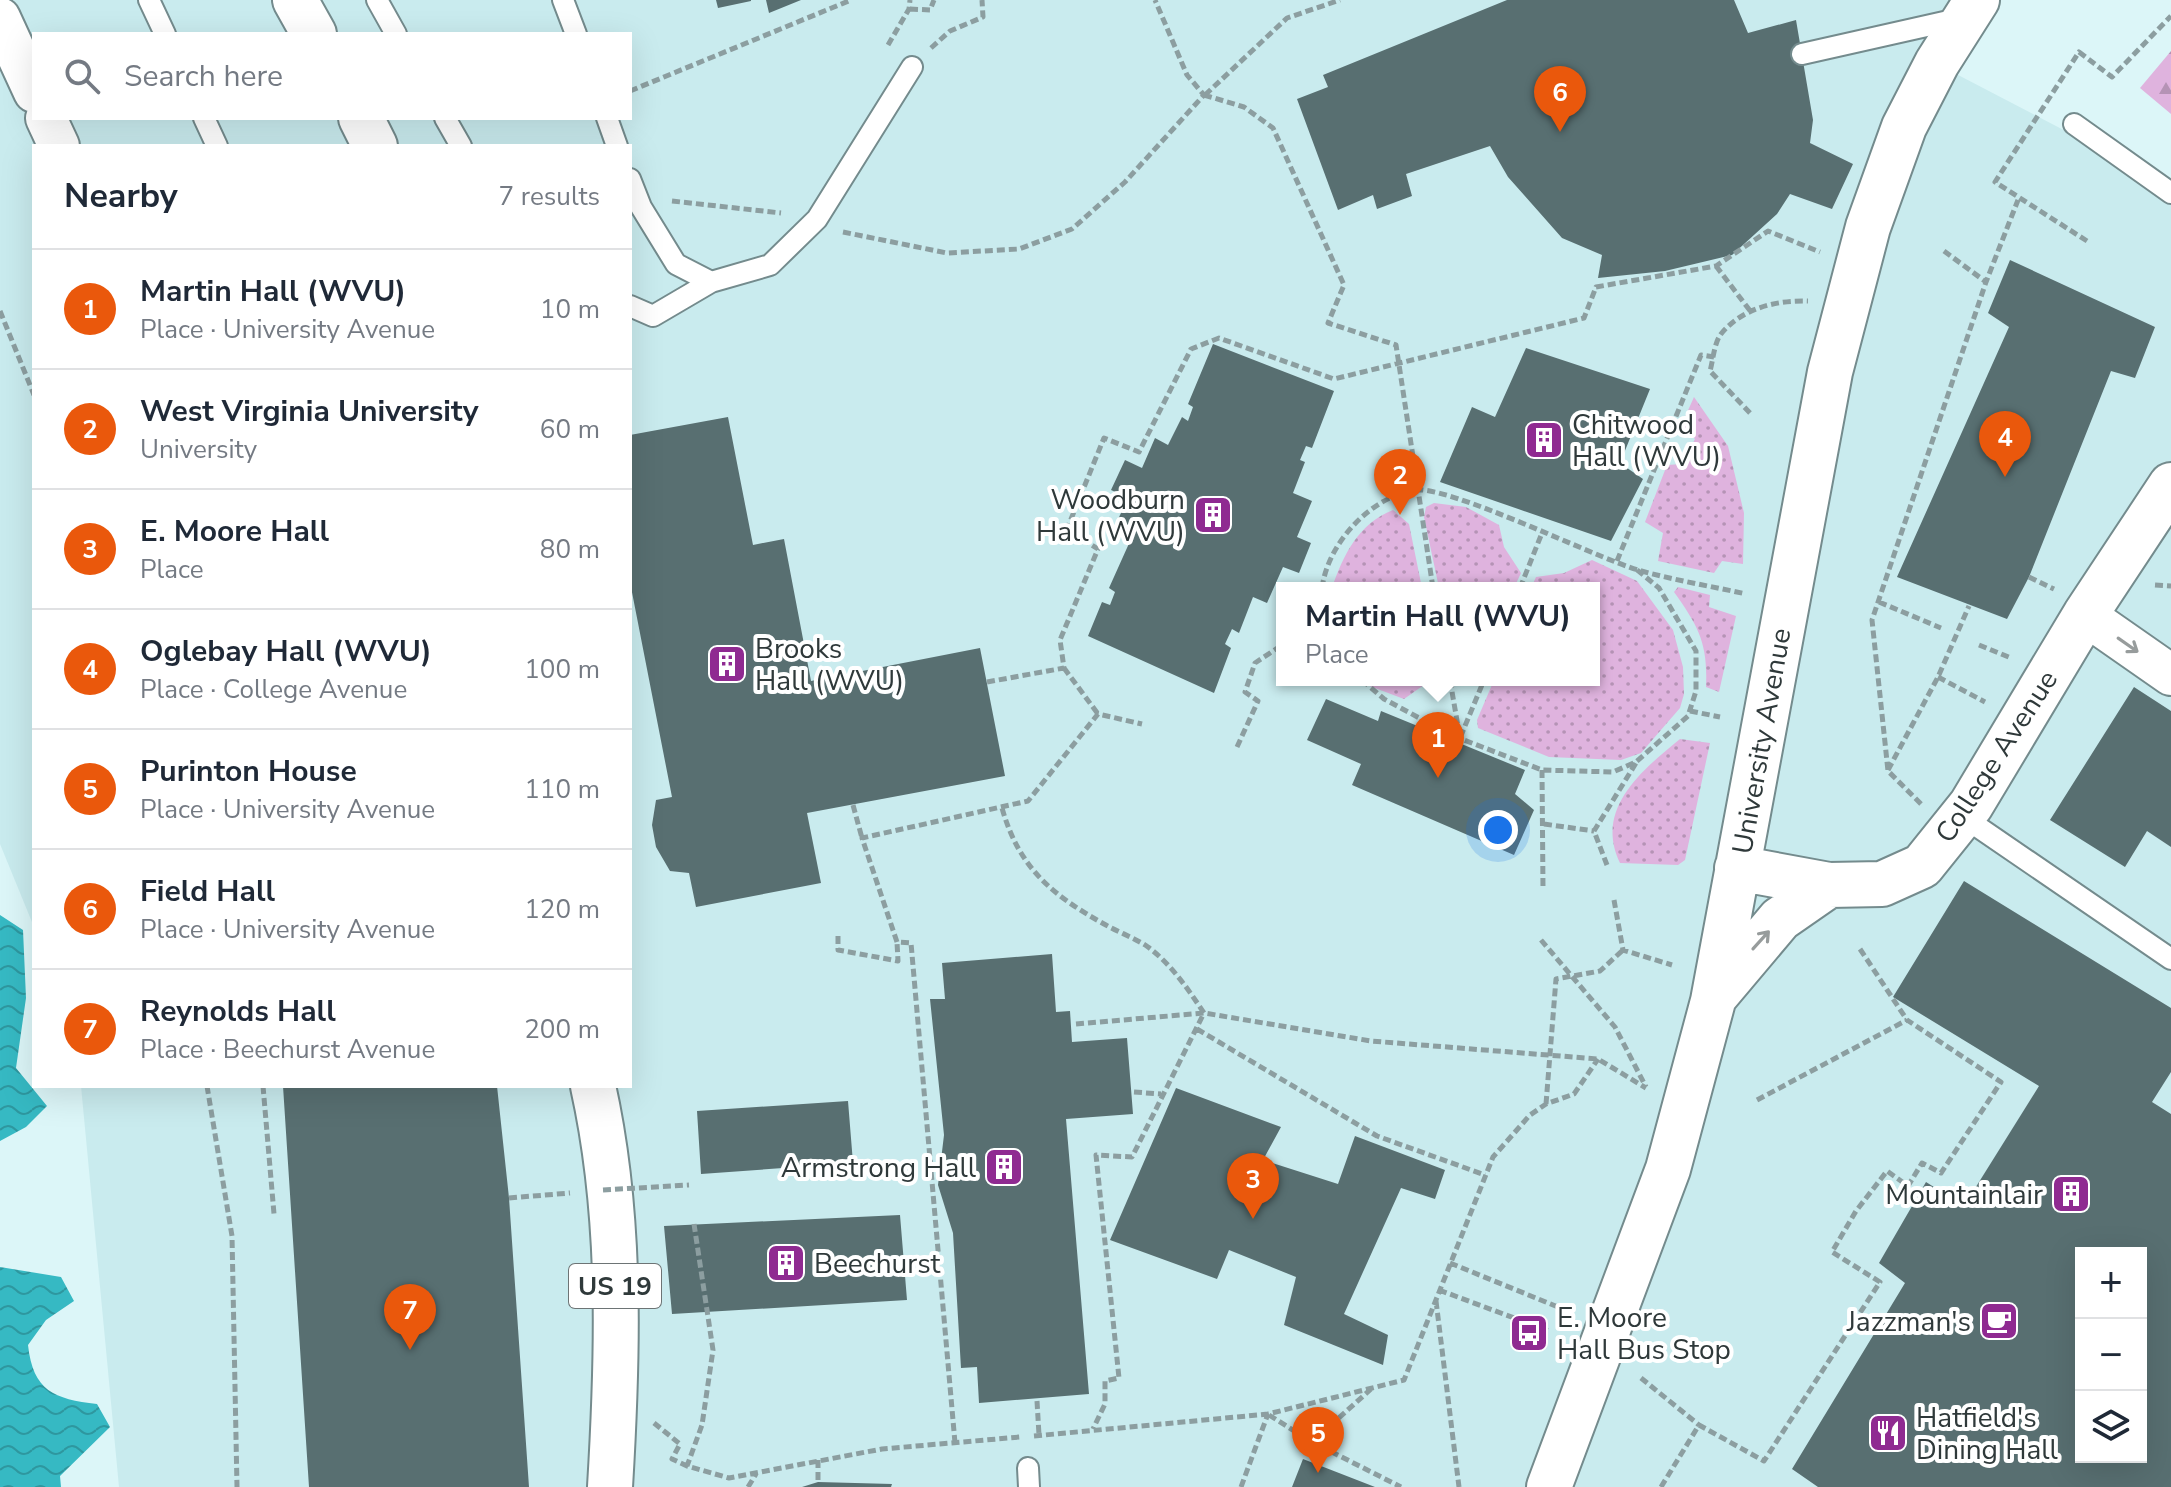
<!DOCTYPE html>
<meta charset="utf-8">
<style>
:root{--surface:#fff;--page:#f6f6f7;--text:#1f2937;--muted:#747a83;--line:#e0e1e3;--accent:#ea580c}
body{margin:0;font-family:"Nunito Sans",sans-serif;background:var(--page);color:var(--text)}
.controls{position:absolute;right:24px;bottom:24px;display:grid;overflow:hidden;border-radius:0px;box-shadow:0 8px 32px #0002}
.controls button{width:72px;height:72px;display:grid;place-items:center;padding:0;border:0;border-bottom:2px solid var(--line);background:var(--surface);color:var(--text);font:40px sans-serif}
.you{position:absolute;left:1498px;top:830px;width:28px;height:28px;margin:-20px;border:6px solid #fff;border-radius:50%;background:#1a73e8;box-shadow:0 0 0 12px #1a73e833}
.badge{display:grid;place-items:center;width:52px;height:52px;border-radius:50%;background:var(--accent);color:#fff;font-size:26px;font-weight:700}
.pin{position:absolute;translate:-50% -66px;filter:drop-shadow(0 2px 4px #0008)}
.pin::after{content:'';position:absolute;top:42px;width:28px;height:24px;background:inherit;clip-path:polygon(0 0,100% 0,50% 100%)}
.popup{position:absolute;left:1276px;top:582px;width:324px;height:104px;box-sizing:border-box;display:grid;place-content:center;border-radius:0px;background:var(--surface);filter:drop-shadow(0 2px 6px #0005);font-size:26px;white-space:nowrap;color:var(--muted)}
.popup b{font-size:30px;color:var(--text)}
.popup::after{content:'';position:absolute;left:50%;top:100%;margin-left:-16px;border:16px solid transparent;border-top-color:var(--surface)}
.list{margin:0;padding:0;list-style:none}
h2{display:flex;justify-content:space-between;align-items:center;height:104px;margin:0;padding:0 32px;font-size:34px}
h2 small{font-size:26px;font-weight:400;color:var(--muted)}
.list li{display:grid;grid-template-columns:52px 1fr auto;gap:24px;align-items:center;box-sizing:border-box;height:120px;padding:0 32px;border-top:2px solid var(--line)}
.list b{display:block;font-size:30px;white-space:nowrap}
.list p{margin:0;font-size:26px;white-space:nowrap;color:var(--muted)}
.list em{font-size:26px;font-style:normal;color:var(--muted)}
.icon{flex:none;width:44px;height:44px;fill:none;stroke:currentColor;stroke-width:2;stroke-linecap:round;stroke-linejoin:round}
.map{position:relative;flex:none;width:2171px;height:1487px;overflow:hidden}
.search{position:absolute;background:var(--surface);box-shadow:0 8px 32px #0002;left:32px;top:32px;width:600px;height:88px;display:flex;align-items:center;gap:20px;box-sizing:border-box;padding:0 28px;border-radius:0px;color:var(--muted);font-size:30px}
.panel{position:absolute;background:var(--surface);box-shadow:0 8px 32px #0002;left:32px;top:144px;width:600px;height:944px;border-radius:0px}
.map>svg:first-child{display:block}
</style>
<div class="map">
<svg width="2171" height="1487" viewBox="0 0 2171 1487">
<defs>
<pattern id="grass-dots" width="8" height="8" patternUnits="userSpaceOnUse" patternTransform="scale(2)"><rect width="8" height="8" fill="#dfb3de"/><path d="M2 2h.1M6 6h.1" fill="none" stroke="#b593b5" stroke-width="1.8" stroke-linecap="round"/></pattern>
<pattern id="forest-firs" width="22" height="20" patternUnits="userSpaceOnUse" patternTransform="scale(2)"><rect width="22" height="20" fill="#dfb3de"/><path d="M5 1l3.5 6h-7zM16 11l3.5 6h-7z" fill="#b593b5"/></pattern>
<pattern id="water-waves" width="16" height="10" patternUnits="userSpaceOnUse" patternTransform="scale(2)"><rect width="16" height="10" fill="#36b9c3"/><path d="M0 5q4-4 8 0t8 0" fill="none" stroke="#2e979f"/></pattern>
</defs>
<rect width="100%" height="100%" fill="#dcf6f8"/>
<path fill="#c9ebee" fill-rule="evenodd" d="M0,0H1982L1937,64L2171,186V1487H119L81,1086H630V146H34V927L0,844ZM34,34H630V118H34ZM1282,588H1594V680H1282ZM2081,1253H2141V1457H2081Z"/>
<path fill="url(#grass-dots)" d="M1694,397L1728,446L1744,513L1743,564L1722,561L1714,573L1658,561L1663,533L1645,522L1667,465L1682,464L1695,439L1681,426Z
M1434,503L1466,507L1499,525L1504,547L1521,573L1514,588H1439L1424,517L1426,507Z
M1393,510L1409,524L1422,588H1332C1343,555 1359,523 1393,510Z
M1592,560L1637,581L1673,630L1683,667L1684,694L1680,708L1641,753L1621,760L1549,757L1478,728L1477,720L1494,680H1594V588H1531L1536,577L1564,573Z
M1678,587L1710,595L1709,607L1736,616L1719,692L1706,687C1708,644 1699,627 1674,592Z
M1364,680H1431L1404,699L1367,685Z
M1680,739L1710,743L1685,860L1678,865L1620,863C1594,809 1641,771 1680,739Z"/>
<path fill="url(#forest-firs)" d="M2171,51V114L2140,88Z"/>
<path fill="url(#water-waves)" d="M0,915L23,930L26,998L16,1068L47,1106L26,1127L0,1141Z
M0,1267L61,1277L74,1301L46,1320L28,1345C33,1391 54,1399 97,1404L110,1427L60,1476L61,1487H0Z"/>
<path fill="#586f71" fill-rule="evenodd" d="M716,0H751V1L718,8Z
M766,0H801L769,13Z
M1507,0H1734L1748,33L1796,20L1813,120L1810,143L1853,164L1832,209L1790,194L1777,214L1732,255L1665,271L1598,278L1602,255L1562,238L1508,177L1490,146L1406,174L1412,196L1377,209L1373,195L1338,210L1297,99L1328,87L1323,75Z
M2010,260L2155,327L2135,378L2111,371L2029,577L2007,619L1897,577L2009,327L1988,313Z
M1213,344L1334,391L1312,448L1306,446L1300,460L1305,462L1293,493L1312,501L1297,537L1311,543L1299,573L1283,567L1267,603L1253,597L1239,633L1232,629L1225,644L1231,648L1214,693L1088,636L1102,602L1110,605L1115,592L1109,588L1131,539L1113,530L1128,498L1111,490L1125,460L1142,468L1155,438L1168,445L1182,417L1188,421L1193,407L1188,404Z
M1526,348L1650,389L1620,463L1643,479L1611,541L1440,482L1472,407L1495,417Z
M728,417L753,545L784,539L811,681L980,648L1005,776L807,813L821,883L696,907L689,873L670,871L656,847L652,825L656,800L672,797L630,582V435Z
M2134,687L2171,711V847L2147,831L2125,867L2050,820Z
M1326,699L1378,721L1381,711L1525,770L1515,794L1534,810L1514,855L1352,785L1361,764L1307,740Z
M1964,881L2171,1008V1072L2152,1102L2171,1114V1487H1818L1792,1469L1905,1283L1879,1263L1926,1182L1964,1206L2039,1086L1893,997ZM2081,1253H2141V1457H2081Z
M1052,954L1056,1012L1070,1011L1072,1042L1127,1038L1133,1114L1066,1119L1089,1394L979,1403L977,1367L961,1368L953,1233L938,1185L944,1135L930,999H945L942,963Z
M283,1086H497L509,1198L529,1487H309Z
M1176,1088L1281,1127L1263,1160L1338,1184L1355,1136L1445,1170L1435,1199L1401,1188L1344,1314L1388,1335L1383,1365L1284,1325L1296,1277L1229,1250L1217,1279L1110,1240Z
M848,1101L853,1163L701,1174L697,1111Z
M900,1215L907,1300L672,1314L664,1226Z
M1303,1459L1375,1487H1292Z
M818,1482L892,1484L891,1487H802Z"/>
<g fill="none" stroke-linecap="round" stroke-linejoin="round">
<defs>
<path id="service" d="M149,0L165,34
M377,0L396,34
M563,0L576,34
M1802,54L1962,18
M204,118L217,146
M445,118L461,146
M607,118L617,146
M2074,124L2171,193
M630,179L641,207L676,264L711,282L770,265L817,219L912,67
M630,306L653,316L711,282
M1962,816L2171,959
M1028,1468L1029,1487"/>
<path id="minor" d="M0,18L34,92
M46,118L59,146
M2085,615L2171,675"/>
<path id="tertiary" d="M1737,868L1829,885L1882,884L1922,866L1971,805L2085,615L2171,485
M1716,995L1780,919L1829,885
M1549,1487L1668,1169L1713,1001L1830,372L1868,227L1904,127L1937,63L1977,0"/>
<path id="primary" d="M295,0L314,34
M361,118L375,146
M593,1086C622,1216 618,1354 610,1487"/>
</defs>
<use href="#service" stroke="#748b8d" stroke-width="24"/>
<use href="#minor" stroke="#748b8d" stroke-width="44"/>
<use href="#tertiary" stroke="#748b8d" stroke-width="48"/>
<use href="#primary" stroke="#748b8d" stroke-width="48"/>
<path stroke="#8c9ea0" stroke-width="5" stroke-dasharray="8 4" stroke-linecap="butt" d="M910,9L930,10L934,0
M888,45L909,9L910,0
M931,48L950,31L983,17L982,0
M630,91L851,0
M1204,95L1244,107L1273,128L1344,285L1328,323L1396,345L1433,588
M1205,95L1287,18L1340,0
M672,201L781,213
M843,232L947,253L1019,249L1072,229L1125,182L1204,95L1187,75L1155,0
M2087,241L1995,182L2079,52L2112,77L2171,16
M1944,251L1986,282
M1716,266L1751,312
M0,311L34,395
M1750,413L1710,371C1713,361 1714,343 1721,334C1742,308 1777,300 1808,301
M1617,561L1701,355L1714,357
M2029,577L2054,589
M2155,585L2171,586
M1322,588C1328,543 1369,499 1413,490C1447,484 1594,557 1638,570C1673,580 1710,586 1746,594
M1520,588L1542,533
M1879,602L1941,628
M1979,645L2011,658
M1064,668L1098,714
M1938,677L1985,702
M1362,680L1384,699L1451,735L1542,770L1613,772L1636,762L1688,716L1696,691V651L1659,588L1636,569
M1450,680L1460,738L1484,680
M987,682L1064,668L1060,640L1098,549L1067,529L1104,438L1139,452L1191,349L1219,338L1334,379L1584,318L1596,287L1716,266L1768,231L1820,252
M1690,711L1720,717
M1237,747L1258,701L1245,692L1255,663L1282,645
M1542,770L1543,889
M1888,770L1938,677L1969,606
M1921,804L1888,771L1872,620L1986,282L2018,200
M853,805L862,838
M1002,808C1019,868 1052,895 1104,924C1118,932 1135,938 1148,947C1171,964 1188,989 1204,1013L1132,1157L1096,1155L1119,1378L1105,1381V1404L1093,1429
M1544,824L1594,831
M1607,865L1594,831L1636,763
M1614,900L1623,950L1672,965
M838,936V950L898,961L897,942
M1541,940L1615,1027L1646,1087
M1076,1024L1204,1013L1371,1041L1598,1059L1646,1088
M1197,1029L1377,1136L1485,1175
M207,1086L232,1236L237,1487
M263,1086L274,1214
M1134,1092L1161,1094
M1757,1100L1907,1020
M1546,1104L1556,979L1600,971L1623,950
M509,1198L570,1193
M694,1224L713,1350L702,1425L687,1466L729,1478L882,1449L1020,1437
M1450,1263L1558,1307
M1439,1290L1549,1331
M1436,1301L1459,1487
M1641,1378L1699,1425
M1037,1401L1039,1435
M1269,1415L1312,1442L1401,1487
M654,1423L680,1444L672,1459L687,1466
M1034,1436L1268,1414L1404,1380L1493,1157L1530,1115L1546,1104L1574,1094L1598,1059
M1312,1442L1371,1389
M955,1443L911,943L897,942L862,838L1028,801L1098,714L1142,724
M818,1460V1482
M748,1487L756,1474
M1241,1487L1268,1414
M1661,1487L1699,1425L1764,1461L1880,1282L1832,1252L1856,1211L1887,1171L1908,1186L1922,1163L1941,1173L2001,1082L1907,1020L1860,949"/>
<use href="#service" stroke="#fff" stroke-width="20"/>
<use href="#minor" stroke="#fff" stroke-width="40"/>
<use href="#tertiary" stroke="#fff" stroke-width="44"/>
<use href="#primary" stroke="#fff" stroke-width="44"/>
<path stroke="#8c9ea0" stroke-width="5" stroke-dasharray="8 4" stroke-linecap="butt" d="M603,1190L689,1185"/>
</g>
<defs><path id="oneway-shaft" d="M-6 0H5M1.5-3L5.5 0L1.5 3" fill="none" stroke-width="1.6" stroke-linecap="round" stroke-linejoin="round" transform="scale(2)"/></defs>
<g stroke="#979c9c">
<use href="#oneway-shaft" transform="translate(2128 645) rotate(35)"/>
<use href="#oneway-shaft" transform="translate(1761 940) rotate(-48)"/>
</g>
<defs>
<symbol id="building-square" viewBox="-11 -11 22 22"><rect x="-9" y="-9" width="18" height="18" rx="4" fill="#8f2a91" stroke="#fff"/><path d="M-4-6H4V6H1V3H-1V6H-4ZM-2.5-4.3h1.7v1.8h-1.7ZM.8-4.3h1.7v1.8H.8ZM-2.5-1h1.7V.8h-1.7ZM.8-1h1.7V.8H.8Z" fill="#fff"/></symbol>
<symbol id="cafe-square" viewBox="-11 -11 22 22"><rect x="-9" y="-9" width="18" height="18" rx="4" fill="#8f2a91" stroke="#fff"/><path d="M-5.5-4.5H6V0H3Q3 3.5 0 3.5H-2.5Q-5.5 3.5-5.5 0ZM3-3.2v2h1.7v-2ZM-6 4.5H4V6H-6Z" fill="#fff"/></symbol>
<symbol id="bus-square" viewBox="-11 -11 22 22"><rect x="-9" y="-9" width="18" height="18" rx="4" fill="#8f2a91" stroke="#fff"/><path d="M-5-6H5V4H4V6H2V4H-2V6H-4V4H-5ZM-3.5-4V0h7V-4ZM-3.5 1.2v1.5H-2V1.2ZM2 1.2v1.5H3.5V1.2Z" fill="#fff"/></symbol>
<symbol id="restaurant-square" viewBox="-11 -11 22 22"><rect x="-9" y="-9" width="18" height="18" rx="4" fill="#8f2a91" stroke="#fff"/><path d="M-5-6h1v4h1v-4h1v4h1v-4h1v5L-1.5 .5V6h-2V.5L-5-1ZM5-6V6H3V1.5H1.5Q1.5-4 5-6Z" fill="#fff"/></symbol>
</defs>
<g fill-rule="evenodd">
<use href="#building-square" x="1522" y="418" width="44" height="44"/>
<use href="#building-square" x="1191" y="493" width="44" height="44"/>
<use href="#building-square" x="705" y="642" width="44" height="44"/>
<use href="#building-square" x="982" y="1145" width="44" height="44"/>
<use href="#building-square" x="2049" y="1172" width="44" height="44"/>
<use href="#building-square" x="764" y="1241" width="44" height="44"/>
<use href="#cafe-square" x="1977" y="1299" width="44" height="44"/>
<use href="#bus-square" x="1507" y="1311" width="44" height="44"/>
<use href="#restaurant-square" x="1866" y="1411" width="44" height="44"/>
</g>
<g text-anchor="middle" stroke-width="8" stroke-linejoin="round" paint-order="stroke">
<rect fill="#fff" stroke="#6d7475" stroke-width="2" x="569" y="1264" width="92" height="44" rx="6"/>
<g font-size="26" font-weight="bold" fill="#2f393a">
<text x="615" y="1295">US 19</text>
</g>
<g font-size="28" fill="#2f393a" stroke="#fff" text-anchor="start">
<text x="1572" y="434">Chitwood<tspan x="1572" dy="32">Hall (WVU)</tspan></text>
<text x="1185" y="509" text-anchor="end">Woodburn<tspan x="1185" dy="32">Hall (WVU)</tspan></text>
<text x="755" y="658">Brooks<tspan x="755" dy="32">Hall (WVU)</tspan></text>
<text x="976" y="1177" text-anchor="end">Armstrong Hall</text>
<text x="2043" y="1204" text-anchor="end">Mountainlair</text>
<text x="814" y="1273">Beechurst</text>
<text x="1557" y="1327">E. Moore<tspan x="1557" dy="32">Hall Bus Stop</tspan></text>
<text x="1971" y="1331" text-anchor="end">Jazzman's</text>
<text x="1916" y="1427">Hatfield's<tspan x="1916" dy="32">Dining Hall</tspan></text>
</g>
<g font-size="28" fill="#2f393a" stroke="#fff">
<text transform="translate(1761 741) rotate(-80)" y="10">University Avenue</text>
<text transform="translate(1996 756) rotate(-57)" y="10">College Avenue</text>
</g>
</g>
</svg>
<div class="controls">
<button>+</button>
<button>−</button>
<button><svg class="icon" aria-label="layers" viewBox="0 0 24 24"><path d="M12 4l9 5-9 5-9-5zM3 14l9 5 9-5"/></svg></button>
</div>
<div class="you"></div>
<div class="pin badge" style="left:1438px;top:778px">1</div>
<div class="popup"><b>Martin Hall (WVU)</b>Place</div>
<div class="pin badge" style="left:1400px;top:515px">2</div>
<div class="pin badge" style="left:1253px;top:1219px">3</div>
<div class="pin badge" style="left:2005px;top:477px">4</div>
<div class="pin badge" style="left:1318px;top:1473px">5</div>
<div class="pin badge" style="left:1560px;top:132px">6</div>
<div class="pin badge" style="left:410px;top:1350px">7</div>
<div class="search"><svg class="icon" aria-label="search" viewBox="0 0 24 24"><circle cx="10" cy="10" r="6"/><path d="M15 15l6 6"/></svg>Search here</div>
<section class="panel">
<h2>Nearby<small>7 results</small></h2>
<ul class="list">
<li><span class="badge">1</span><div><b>Martin Hall (WVU)</b><p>Place · University Avenue</p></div><em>10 m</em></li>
<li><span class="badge">2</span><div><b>West Virginia University</b><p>University</p></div><em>60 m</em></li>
<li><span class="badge">3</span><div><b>E. Moore Hall</b><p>Place</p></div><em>80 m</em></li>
<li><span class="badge">4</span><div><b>Oglebay Hall (WVU)</b><p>Place · College Avenue</p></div><em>100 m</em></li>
<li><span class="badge">5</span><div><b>Purinton House</b><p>Place · University Avenue</p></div><em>110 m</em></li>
<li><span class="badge">6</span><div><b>Field Hall</b><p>Place · University Avenue</p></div><em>120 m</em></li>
<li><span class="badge">7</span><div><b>Reynolds Hall</b><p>Place · Beechurst Avenue</p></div><em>200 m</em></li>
</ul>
</section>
</div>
